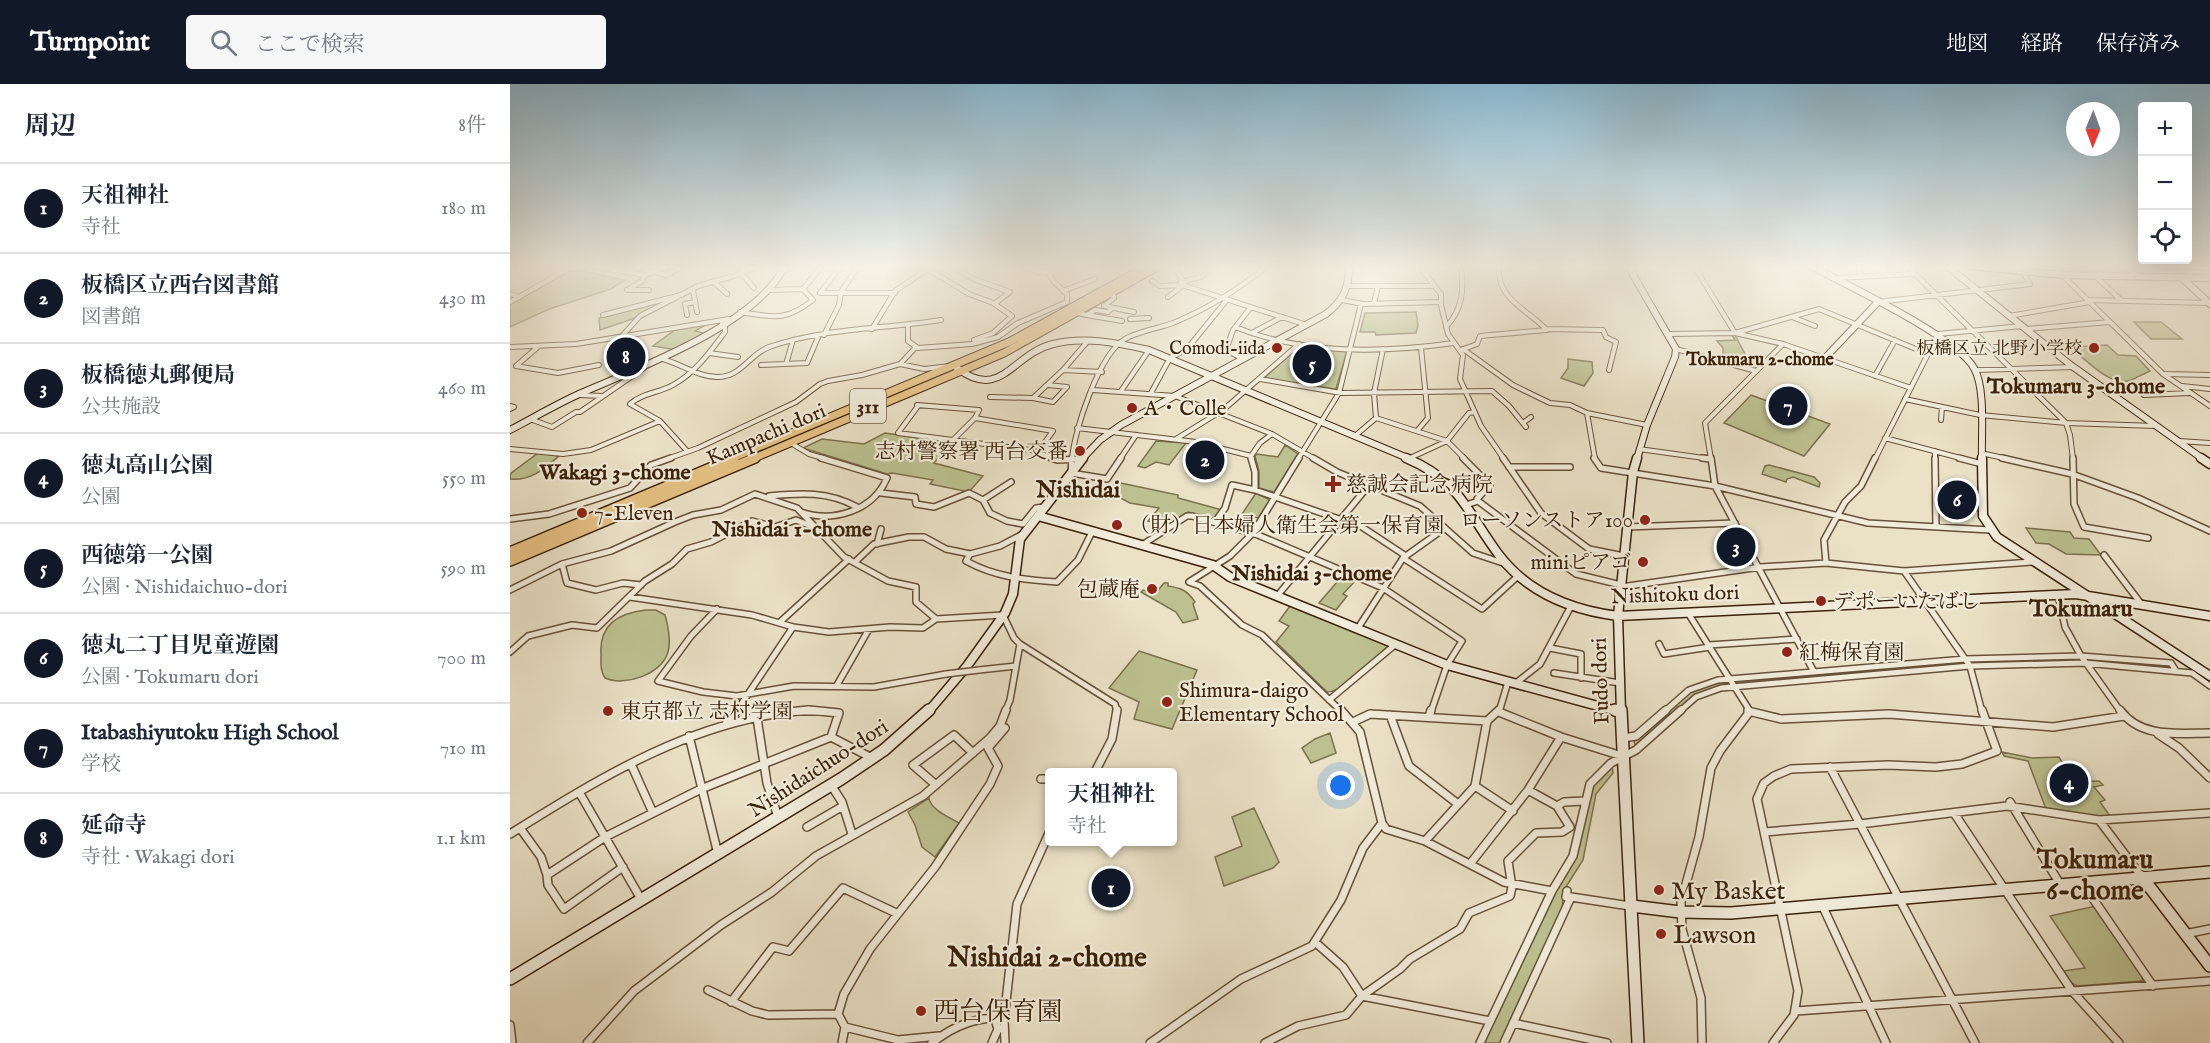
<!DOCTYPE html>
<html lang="ja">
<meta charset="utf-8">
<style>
:root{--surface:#fff;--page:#f6f6f7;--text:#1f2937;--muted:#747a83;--line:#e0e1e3;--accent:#111827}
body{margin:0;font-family:"IM FELL English","Noto Serif JP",serif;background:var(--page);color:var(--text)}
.controls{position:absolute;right:18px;top:18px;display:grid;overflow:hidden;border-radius:6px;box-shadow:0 6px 24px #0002}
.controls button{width:54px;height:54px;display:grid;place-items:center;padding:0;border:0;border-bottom:2px solid var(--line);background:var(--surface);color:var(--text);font:30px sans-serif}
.compass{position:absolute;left:1556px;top:18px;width:54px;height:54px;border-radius:50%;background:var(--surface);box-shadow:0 6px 24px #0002;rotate:181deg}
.you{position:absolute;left:831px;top:702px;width:21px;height:21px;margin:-15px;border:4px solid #fff;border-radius:50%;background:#1a73e8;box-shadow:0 0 0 9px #1a73e833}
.badge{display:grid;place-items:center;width:39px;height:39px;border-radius:50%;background:var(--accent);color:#fff;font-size:20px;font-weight:700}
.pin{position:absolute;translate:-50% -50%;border:3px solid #fff;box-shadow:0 2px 6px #0006}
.popup{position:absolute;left:535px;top:684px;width:132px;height:78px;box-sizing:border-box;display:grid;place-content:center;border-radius:6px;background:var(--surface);filter:drop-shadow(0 2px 4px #0005);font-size:20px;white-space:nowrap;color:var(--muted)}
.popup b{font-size:22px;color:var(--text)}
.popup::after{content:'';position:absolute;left:50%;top:100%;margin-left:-12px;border:12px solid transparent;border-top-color:var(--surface)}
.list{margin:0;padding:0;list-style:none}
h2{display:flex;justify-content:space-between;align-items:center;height:78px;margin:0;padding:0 24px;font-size:26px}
h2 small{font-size:20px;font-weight:400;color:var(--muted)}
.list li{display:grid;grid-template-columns:39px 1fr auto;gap:18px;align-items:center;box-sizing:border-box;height:90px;padding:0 24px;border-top:2px solid var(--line)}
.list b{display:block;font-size:22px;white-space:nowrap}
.list p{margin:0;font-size:20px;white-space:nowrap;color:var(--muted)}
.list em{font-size:20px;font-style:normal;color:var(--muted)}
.icon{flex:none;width:33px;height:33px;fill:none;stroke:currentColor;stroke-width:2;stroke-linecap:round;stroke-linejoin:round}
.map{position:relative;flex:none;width:1700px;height:959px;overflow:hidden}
header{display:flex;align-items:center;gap:36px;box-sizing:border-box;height:84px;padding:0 30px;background:var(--accent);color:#fff}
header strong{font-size:28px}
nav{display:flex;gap:33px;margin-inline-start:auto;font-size:21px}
.search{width:420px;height:54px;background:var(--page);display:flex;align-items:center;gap:15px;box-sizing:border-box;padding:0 21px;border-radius:6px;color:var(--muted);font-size:22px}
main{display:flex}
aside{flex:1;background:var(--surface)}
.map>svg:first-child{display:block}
</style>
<header>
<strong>Turnpoint</strong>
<div class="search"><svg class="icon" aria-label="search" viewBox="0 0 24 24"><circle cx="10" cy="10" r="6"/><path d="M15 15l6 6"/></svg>ここで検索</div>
<nav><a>地図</a><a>経路</a><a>保存済み</a></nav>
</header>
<main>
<aside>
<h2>周辺<small>8件</small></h2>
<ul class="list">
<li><span class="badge">1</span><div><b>天祖神社</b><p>寺社</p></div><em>180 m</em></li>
<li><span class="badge">2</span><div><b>板橋区立西台図書館</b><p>図書館</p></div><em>430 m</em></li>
<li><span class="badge">3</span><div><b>板橋徳丸郵便局</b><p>公共施設</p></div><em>460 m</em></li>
<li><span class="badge">4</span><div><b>徳丸高山公園</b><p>公園</p></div><em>550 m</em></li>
<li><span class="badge">5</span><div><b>西徳第一公園</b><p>公園 · Nishidaichuo-dori</p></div><em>590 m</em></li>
<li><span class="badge">6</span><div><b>徳丸二丁目児童遊園</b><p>公園 · Tokumaru dori</p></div><em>700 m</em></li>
<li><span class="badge">7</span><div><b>Itabashiyutoku High School</b><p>学校</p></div><em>710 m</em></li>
<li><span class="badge">8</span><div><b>延命寺</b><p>寺社 · Wakagi dori</p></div><em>1.1 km</em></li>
</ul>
</aside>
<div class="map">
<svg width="1700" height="959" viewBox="0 0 1700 959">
<rect width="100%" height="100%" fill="#eae1c7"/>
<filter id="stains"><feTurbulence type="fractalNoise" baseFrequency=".00333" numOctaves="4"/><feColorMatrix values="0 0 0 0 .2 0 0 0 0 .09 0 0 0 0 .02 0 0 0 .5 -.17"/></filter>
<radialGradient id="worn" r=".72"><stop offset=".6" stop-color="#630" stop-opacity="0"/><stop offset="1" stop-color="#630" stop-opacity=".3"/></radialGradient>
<path fill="#bdc191" stroke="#7c714d" stroke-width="1.5" d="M67,186L115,196L101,205L39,225L0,243V220L59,188Z
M156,217L125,234L90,246L89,234Z
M906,228L908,241L906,249L866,251L865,248H850L855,229Z
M1624,238H1651L1672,255H1641Z
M197,240L185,247L194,249L167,266L143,262L166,245Z
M1222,251H1225L1238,276L1235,283L1232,282L1234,275L1213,270V264L1207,257L1225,256Z
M1597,261L1608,271L1626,272L1640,287C1633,290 1625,295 1618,297C1598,301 1574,274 1560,263Z
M790,262L837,267L826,305L757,295L756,292Z
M1058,275L1082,278L1083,289L1074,302L1051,294L1058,284Z
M1241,311L1320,340L1294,372L1214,339Z
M375,349L442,359L424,379L473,392L459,408L420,400L423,396L382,389L377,390L293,364L312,355L354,360Z
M646,357L676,359L659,381L646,378L635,384L628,382Z
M775,361L788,370L764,408L749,404V387L745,372L747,370L768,373Z
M28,369L49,372C34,385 21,397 0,395V390Z
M1259,381L1304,393L1310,399L1309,403L1283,393L1277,395L1276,398L1252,390L1255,382Z
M606,398L668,411V414L712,426L705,435L678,428L656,442L638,437L649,424L620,419L599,408Z
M1428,402L1467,413V427L1428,419Z
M746,409L760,416L748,434L732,430Z
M1516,444L1560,448L1564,454L1579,455L1591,471L1556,470L1539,460L1526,459Z
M834,490L846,496L833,510L837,512L826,526L809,519Z
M654,499H658V502C671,504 677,506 685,518L683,520L688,535L673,539L666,528L631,508L633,506L645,510Z
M780,522H783L876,561L877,563C863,576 835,608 817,608L766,558L779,542L769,537Z
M136,526H146L155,531C158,540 161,558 158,568C152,590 115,603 95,594C90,587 91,579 91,570C89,541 108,529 136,526Z
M629,567L687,586L662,645L624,635L629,618L599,604Z
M1451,577L1453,581L1228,601L1225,596Z
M1216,597L1219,601C1179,605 1153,639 1125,664L1124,655L1172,613L1188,603Z
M820,649L826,669L801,679L792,664L805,655Z
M1492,668L1522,674L1549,673L1564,698L1589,697L1593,701L1584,703L1595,716L1590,718L1600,732H1583L1536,725L1518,677L1494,672Z
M1102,681L1103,689L1086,710L1073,776L1054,806L1052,826L991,959H974L1047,802L1064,773L1080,704Z
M419,714C421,726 439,733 449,739L425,773L412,763L405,741L398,728Z
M744,724L769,778L763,784L714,802L705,773L732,762L722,733Z
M1586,822L1633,892L1632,897L1567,902L1560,898L1553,887L1575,884L1540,832Z"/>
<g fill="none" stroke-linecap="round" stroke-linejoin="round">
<defs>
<path id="street-far2" d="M80,182L135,191L159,182
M227,182L236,188
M331,182L310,209H385
M441,182L466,196L500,208L484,220
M815,182H900
M909,182L931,210V221L938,250L953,271L950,295L971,342L994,375
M1184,182L1225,249L1309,225L1418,270
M1348,182L1351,193
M1397,182L1556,339L1560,351L1563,375
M1543,182L1653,290L1700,322
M1615,182L1627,192
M1639,182L1700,184
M129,184L156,191L174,182
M666,184L675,202L797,241
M418,185L459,210L483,219L502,232L483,249L464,256
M274,187L284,182
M232,190L244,204
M135,191L132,197L117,206H139
M1585,192L1612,217
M1326,194L1405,190
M642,197L650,202L674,201
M204,198L217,210
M671,198L691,193L705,182
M839,202H924
M183,206L187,228
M259,206L293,205
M553,207L585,195
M603,209L604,214L594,222L624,228
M0,210L10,213
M658,213L672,202
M832,216L853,220L931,218
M1577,216L1699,219
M0,218L49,190L56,182
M1368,218L1520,200L1512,187
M864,219L868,202
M230,228C263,233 275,238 303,216L293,205L312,182
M568,229L577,231L585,226L598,228L601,225
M93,231L171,211L188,202L227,191L248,182
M177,231L175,220L185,218
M577,231L612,237
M1499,232L1580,218
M1282,233L1305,242
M620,235L639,234
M398,243V257L408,264L462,260L488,253L508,239L557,218V210L544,198L538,188H529L512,182
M725,243C795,271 871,269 944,259
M936,243C953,225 954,205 951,182
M362,245L385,207L422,182
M1036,245L1093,246L1096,253L1106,258L1099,286
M1516,245L1600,238
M742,249L772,233
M1159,250L1225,249L1273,260L1401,304
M314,251L329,221L331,208L348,182
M112,252L130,232L167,213
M29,262L6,282L48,289L89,281
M0,263L66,260L219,235
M953,265L1003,301L1040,319L1060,321L1077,329L1137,341
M1166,265L1246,287
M951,266L967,260L970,252L1037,246C1017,225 986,215 989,182
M199,269L228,273
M153,275C171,280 190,294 209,293C232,292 240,270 259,263C313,244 375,245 431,236
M733,275L716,266L723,246L741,223
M276,280L283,256
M390,280L406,263
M251,281L297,279L309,251
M553,286L577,258
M1466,286L1564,283
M1654,290L1700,291
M1365,292L1385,256
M750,295L831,309L982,307L999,322L1016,343
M1672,302L1700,305
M583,306L665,312L762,350L805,375
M611,307L639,266
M641,309L660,274L677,265L716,217
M69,311L92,312
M1634,311L1680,309
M480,313L523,314L553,286L592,288
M523,314L543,318L557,303L538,301
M1395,315L1470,331L1556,339L1646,342
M407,321L469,326L465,334L443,356
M0,322L4,323L0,325
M408,322L388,349L521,366L545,375
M1077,329L1085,375
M465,334L543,347L528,368
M866,334L937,357L955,375
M866,334L864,309L873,265
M20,335L42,343L66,328H70L134,284
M1431,336L1432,323
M1013,339L1021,333
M567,344L686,358L741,372
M907,347L918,334L911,264
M846,351L866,334
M1375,354L1454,375
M666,355L713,326L789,260
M1669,357L1700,359
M284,361L299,370L316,375
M0,365L53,370L81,366L150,337
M1129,365L1201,375
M177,367L150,337L120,320C132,309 149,309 163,301C185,289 200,268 215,248V241L212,240
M1425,367V375
M1471,369L1498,375
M900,374L937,357L959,329L965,328
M157,375L188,364L286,318L310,300L318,297L352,291L390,280L414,285L440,282
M562,375C564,347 589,270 615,255C627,248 649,244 663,239C697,225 728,206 757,182
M566,375H572
M610,375L626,351
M742,375L741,372L750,359L762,350
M788,375L829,309L851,220
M1201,375L1195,339L1273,260
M1365,375L1428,250L1512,242"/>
<path id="street-far1" d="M541,374L547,376L572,375
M562,374L561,389L597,395L611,374
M741,374L745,388V406
M789,374L743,449L720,472L679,498L690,502L732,541L752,551L832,628
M803,374L827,388L910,422L963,469L996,480
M953,374L980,401L967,415L968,417
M993,374L1031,429L1079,465L1114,472
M1084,374L1091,384L1205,402L1358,439L1480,446
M1192,374L1201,375
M1201,374L1205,402L1304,588
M1425,374L1426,443
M1449,374L1472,380
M1492,374L1562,390L1628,414L1700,447
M1563,374L1564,420L1574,443L1638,454
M999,383H1060
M371,409L405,413L406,420L424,423L459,409L473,416L480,429L497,437L513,440L526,424L534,423
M259,412C291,409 318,407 347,423
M473,416L501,398
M959,420L968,417L1066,490L1111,501
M291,428C323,439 363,427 377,394L311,374
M0,435L39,430L120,404L141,381L161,374
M705,438L715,424L722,401L745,406L852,443L896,472
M1117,443L1225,439
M367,460L371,445
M632,461L677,432H682L748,451L873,504L952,557L937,581L921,628
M460,470L456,477C485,493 515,496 547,498L568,476L582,448
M1594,471L1632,521
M893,474L972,525L1008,492
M345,478L364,460L399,453H414L436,465L460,470L490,462L511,451
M1316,479L1314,456L1335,418L1351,402L1365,374
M52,480L57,499L86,506L113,499L131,501
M1394,487L1460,582L1472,628
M1111,503L1250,483L1316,479L1394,487L1522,478
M0,506L52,480L101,467L165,438L183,431L211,426L245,410L287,424L334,473L378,497L406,503V518L426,535
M768,511L860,400
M1548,511L1555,543L1571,572L1611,628
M120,513L242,531L283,543L319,548L380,543L413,544L426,535L493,531L504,554L510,560L605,620L607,628
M207,525L181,552L148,597L193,608L227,612L284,602L364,603L436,590
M1178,529L1238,624V628
M270,538L339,475
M848,544L893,474L935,444
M1149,560L1154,570L1200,563
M1199,561L1287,555
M1040,564L1071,570V594
M0,568L18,552L62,541L87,544L135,497L162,480L177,465L201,458L242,437L265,443L286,436L301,442
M469,586L506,582
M1044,589L1110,599
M1006,599L1030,580L1060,524
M327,601L359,545
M819,616L886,560
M1238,627L1242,628
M226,628L283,543
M281,628H322
M495,628L500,616L510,560
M989,628L998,598
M1154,628L1179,606L1208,596L1455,575L1571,572L1661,579L1666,587
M1169,628L1186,613L1211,604L1460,582L1575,579L1682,589L1700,602"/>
<path id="street" d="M299,626L329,629L321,653
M831,626L850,648L872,739L876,745L915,757L994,798L1042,807
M1610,626C1631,655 1669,649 1700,649
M1238,627L1271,635L1379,630L1543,643L1614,632
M989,628L1051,653L1112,672
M880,631L899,682L948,720
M919,633L921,626
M247,634L257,699L268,733
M843,638L860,630L977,637L989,626
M216,640L227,626
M1648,650L1669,664L1700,694
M179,652L208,770
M1113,654L1126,652L1156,626
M121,680L143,729
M1320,683L1465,959
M585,688L602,655L607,626
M531,695H540
M321,701L332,718L342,750
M426,701L403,681L444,651L463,669
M965,702L1003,727
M1018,706L1047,722
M69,708L131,815
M1500,718L1550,800
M1444,729L1562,907L1609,959
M1589,736L1632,793
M297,743L333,722
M10,744L31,773L37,791L95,753L191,705L321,653L362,674
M1254,748L1350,740L1497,722L1589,736L1700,729
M0,750C93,692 186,634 298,626
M915,757L965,702L977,637
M960,780L1018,706L1051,653
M37,791L38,801L54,825L113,783
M1573,800L1643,902
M1057,807L1056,813H1061
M1313,823L1376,959
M1675,850L1700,845
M805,858L833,883L852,912L980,937
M198,906L242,927L258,931L328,930L334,910L360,865L425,783L480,700L488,682L478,664L495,644L490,642
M221,918L263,863L279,867L333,804L386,829
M1286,927L1700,897
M328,930L335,943L332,959
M1003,939L1097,959
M0,941L2,959
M335,943L388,956L429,952
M77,959L124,907L211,841L262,808L306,772L413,712L480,654L490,642L496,626
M422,959C442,943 468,931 494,935
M482,959L488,945L484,932
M495,959L494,935L507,820L540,747
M640,959L731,895L802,862L831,816L853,764L872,739
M755,959L788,942L836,931L852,912L890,885L900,875L950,845L959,829L1000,812L1002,803L998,777L1026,749L1052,748L1060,743L1047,722L1054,718L1074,717
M970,959L1042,807L1063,772L1080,700L1101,679L1126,666L1171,626
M994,959L1061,813L1120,822
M1192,959L1191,914L1172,845L1171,818L1189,753L1201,684L1210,667L1238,630V626
M1263,959L1284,931L1288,907L1247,715L1254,699L1264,692L1281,685L1378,681L1426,683L1452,680L1487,667L1472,626"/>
<path id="secondary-far2" d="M1118,182L1166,265L1165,273L1137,341L1127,375
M1301,182C1337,201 1447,253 1464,284C1476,305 1471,351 1472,375
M1437,182L1562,282L1693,375
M1458,182L1552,191L1700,194
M1671,193L1700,220
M1315,274L1368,218
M447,284C491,318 502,270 543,260C574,252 608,259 639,266L900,375
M0,346C23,334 45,321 69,310C128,284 245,242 275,182
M572,375L590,356L611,341L816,230C833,217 839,204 839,182"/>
<path id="secondary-far1" d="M896,374C951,397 956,427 989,471C1018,509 1061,526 1108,532L1566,510L1700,532
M1472,374L1473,432L1487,453L1700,592
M1691,374L1700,380
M528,432L703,481L720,493L937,581L1110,628
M418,628L457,582L495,529L503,510L510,455L573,374
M1111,628L1108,532L1123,388L1127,374"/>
<path id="secondary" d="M1105,626L1111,628
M1111,626L1128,959
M1632,793L1700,882
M1122,822L1170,828L1221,829L1700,788
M0,895L331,695L374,666L419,626"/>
<path id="primary-far1" d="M220,375L499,258L637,182
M242,375L494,269L649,182"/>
<path id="primary" d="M0,468L224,374
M0,477L245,374"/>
</defs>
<use href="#street-far2" stroke="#675138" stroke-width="6"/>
<use href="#street-far1" stroke="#675138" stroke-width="8"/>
<use href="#street" stroke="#675138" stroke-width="10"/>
<use href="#secondary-far2" stroke="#3b2109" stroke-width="8"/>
<use href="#secondary-far1" stroke="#3b2109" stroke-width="11"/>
<use href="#secondary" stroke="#3b2109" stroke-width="14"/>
<use href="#primary-far1" stroke="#3b2109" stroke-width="9"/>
<use href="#primary" stroke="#3b2109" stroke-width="12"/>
<use href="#street-far2" stroke="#f1ecdb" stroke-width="4"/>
<use href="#street-far1" stroke="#f1ecdb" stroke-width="5"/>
<use href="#street" stroke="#f1ecdb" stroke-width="7"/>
<use href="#secondary-far2" stroke="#f1ecdb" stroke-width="6"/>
<use href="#secondary-far1" stroke="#f1ecdb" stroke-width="8"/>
<use href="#secondary" stroke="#f1ecdb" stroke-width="11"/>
<use href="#primary-far1" stroke="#e5c084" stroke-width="7"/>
<use href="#primary" stroke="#e5c084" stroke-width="9"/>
<defs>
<path id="street-bridge" d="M436,590L469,586"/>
</defs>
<use href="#street-bridge" stroke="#675138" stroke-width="8" stroke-linecap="butt"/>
<use href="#street-bridge" stroke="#f1ecdb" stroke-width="5"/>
</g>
<linearGradient id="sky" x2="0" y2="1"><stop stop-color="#89b8d1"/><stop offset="0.58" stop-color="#f6f2e6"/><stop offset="1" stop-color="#f6f2e6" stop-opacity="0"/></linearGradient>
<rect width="1700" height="316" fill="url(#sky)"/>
<g fill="#8f2418" stroke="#f1ecdb" stroke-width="2">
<circle cx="767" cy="264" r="6"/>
<circle cx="1584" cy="264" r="6"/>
<circle cx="622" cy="324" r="6"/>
<circle cx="570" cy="367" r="6"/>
<path d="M820 391h6v6h6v6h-6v6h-6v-6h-6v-6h6z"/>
<circle cx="72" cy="429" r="6"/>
<circle cx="1135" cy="436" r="6"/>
<circle cx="607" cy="441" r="6"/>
<circle cx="1133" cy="478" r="6"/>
<circle cx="642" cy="505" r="6"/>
<circle cx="1311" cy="517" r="6"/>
<circle cx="1277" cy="568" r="6"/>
<circle cx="657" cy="618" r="6"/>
<circle cx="98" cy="627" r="6"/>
<circle cx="1149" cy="806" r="6"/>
<circle cx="1151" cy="850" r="6"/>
<circle cx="411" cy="927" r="6"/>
</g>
<g text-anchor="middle" stroke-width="4.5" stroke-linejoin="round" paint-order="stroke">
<g font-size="18" fill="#3b2109" stroke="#f1ecdb" text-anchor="end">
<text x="755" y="270">Comodi-iida</text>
<text x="1572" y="270">板橋区立 北野小学校</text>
</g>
<g font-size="18" font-weight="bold" fill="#3b2109" stroke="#f1ecdb">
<text x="1250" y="281">Tokumaru 2-chome</text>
</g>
<rect fill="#f1ecdb" stroke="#725e48" stroke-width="1.5" x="340" y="305" width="36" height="34" rx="4.5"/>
<g font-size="20" font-weight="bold" fill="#3b2109">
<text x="358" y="329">311</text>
</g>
<g font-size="21" fill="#3b2109" stroke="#f1ecdb" text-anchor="start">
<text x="634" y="331">A・Colle</text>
<text x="558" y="374" text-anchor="end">志村警察署 西台交番</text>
<text x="836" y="407">慈誠会記念病院</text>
<text x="84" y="436">7-Eleven</text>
<text x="1123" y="443" text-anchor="end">ローソンストア100</text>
<text x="619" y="448">（財）日本婦人衛生会第一保育園</text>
<text x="1121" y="485" text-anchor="end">miniピアゴ</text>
<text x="630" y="512" text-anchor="end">包蔵庵</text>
<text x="1323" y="524">デポーいたばし</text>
<text x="1289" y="575">紅梅保育園</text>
<text x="669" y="613">Shimura-daigo<tspan x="669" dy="24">Elementary School</tspan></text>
<text x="110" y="634">東京都立 志村学園</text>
</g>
<g font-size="21" fill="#3b2109" stroke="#f1ecdb">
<text transform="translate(256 350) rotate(-23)" y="7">Kampachi dori</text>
<text transform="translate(1165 510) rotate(-2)" y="7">Nishitoku dori</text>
<text transform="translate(1090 597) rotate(-92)" y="7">Fudo dori</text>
<text transform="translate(308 684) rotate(-33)" y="7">Nishidaichuo-dori</text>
</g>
<g font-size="22" font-weight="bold" fill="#3b2109" stroke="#f1ecdb">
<text x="1566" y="309">Tokumaru 3-chome</text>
<text x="105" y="395">Wakagi 3-chome</text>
<text x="282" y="452">Nishidai 1-chome</text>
<text x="802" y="496">Nishidai 3-chome</text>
</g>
<g font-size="24" font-weight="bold" fill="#3b2109" stroke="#f1ecdb">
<text x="568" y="413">Nishidai</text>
<text x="1571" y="532">Tokumaru</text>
</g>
<g font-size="26" fill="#3b2109" stroke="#f1ecdb" text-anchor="start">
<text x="1161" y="815">My Basket</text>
<text x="1163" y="859">Lawson</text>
<text x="423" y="936">西台保育園</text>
</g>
<g font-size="27" font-weight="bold" fill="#3b2109" stroke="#f1ecdb">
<text x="1585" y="784">Tokumaru<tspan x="1585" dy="31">6-chome</tspan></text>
<text x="537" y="882">Nishidai 2-chome</text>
</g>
</g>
<rect width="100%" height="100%" filter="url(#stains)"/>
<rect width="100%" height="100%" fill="url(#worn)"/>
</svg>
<div class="controls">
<button>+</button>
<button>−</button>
<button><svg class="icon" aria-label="locate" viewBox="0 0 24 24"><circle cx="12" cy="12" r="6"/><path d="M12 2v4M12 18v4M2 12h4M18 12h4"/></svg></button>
</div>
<svg class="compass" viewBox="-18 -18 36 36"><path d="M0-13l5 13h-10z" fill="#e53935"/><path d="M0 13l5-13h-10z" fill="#747a83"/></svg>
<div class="you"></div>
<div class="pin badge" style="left:601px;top:804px">1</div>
<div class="popup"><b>天祖神社</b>寺社</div>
<div class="pin badge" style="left:695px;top:376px">2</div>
<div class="pin badge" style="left:1226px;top:463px">3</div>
<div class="pin badge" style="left:1559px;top:699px">4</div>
<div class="pin badge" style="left:802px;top:280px">5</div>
<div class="pin badge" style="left:1447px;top:416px">6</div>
<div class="pin badge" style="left:1278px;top:322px">7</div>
<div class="pin badge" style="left:116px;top:273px">8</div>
</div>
</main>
